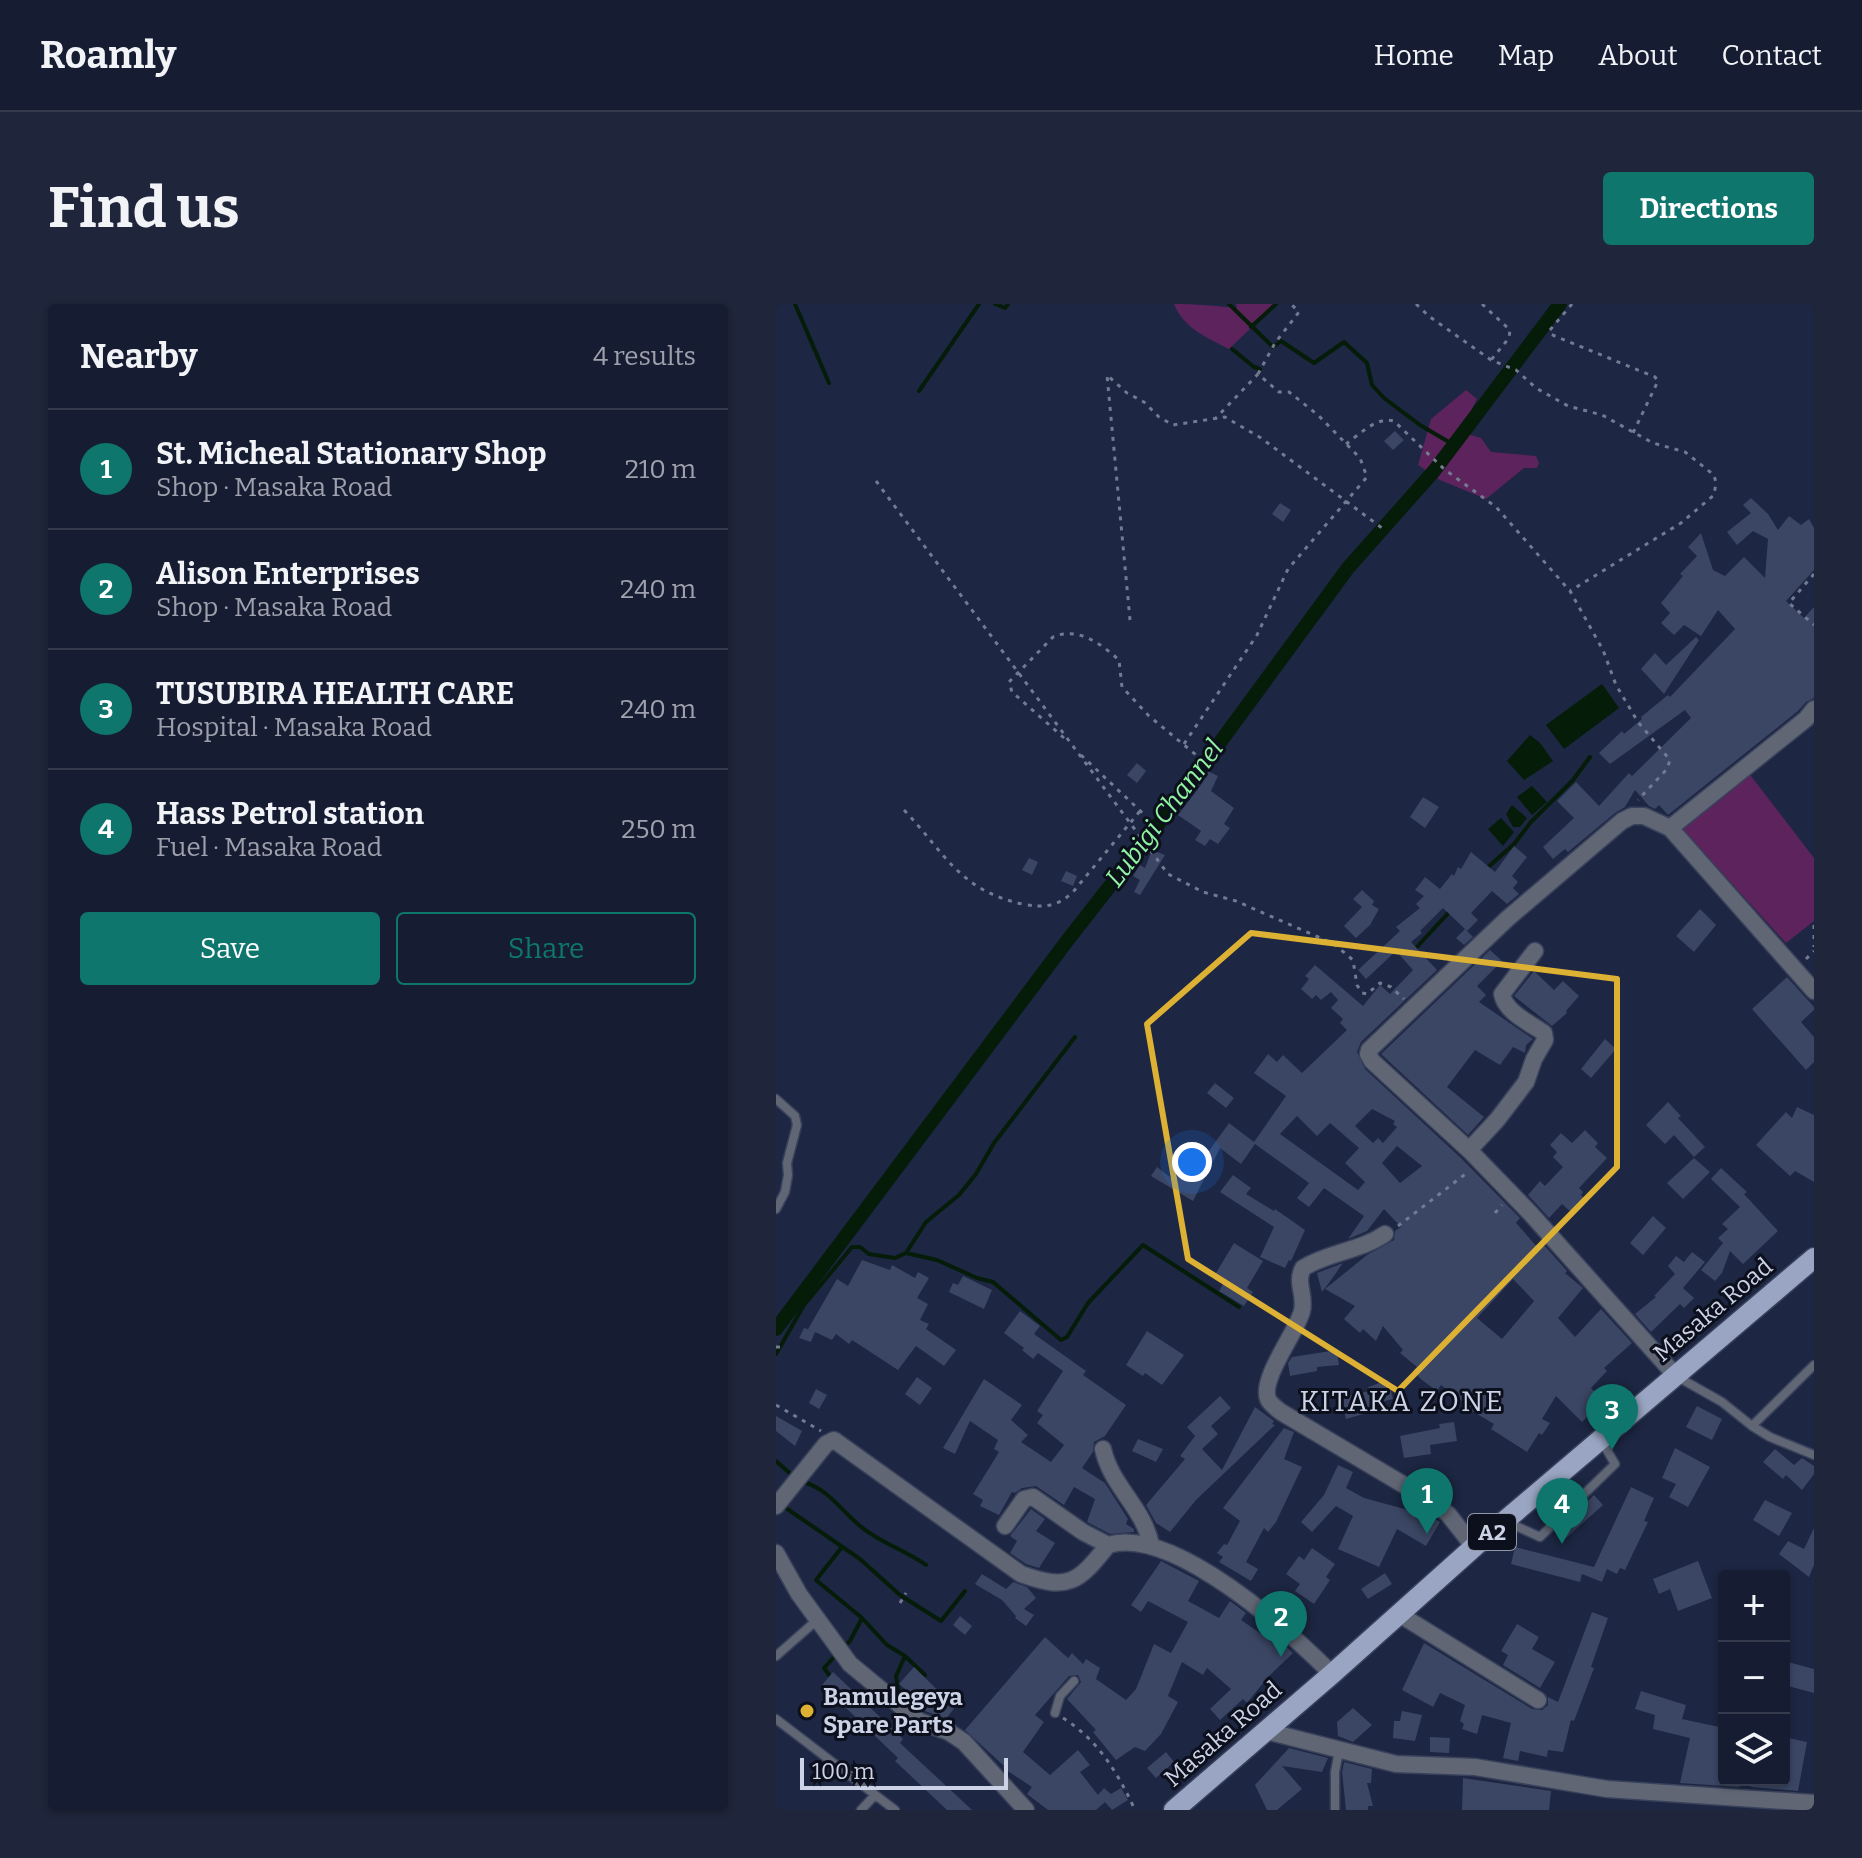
<!DOCTYPE html>
<meta charset="utf-8">
<style>
:root{--surface:#161c32;--page:#1f253a;--text:#f1f3f6;--muted:#9ea1ac;--line:#353a4d;--accent:#0f766e}
body{margin:0;font-family:Bitter,serif;background:var(--page);color:var(--text)}
.controls{position:absolute;right:24px;bottom:24px;display:grid;overflow:hidden;border-radius:8px;box-shadow:0 2px 6px #0004}
.controls button{width:72px;height:72px;display:grid;place-items:center;padding:0;border:0;border-bottom:2px solid var(--line);background:var(--surface);color:var(--text);font:40px sans-serif}
.scale{position:absolute;left:24px;bottom:20px;width:208px;box-sizing:border-box;padding-left:8px;border:4px solid #ccd3e6;border-top:0;font-size:22px;line-height:28px;white-space:nowrap;color:#ccd3e6;-webkit-text-stroke:6px #0c101c;paint-order:stroke}
.you{position:absolute;left:416px;top:858px;width:28px;height:28px;margin:-20px;border:6px solid #fff;border-radius:50%;background:#1a73e8;box-shadow:0 0 0 12px #1a73e833}
.badge{display:grid;place-items:center;width:52px;height:52px;border-radius:50%;background:var(--accent);color:#fff;font-size:26px;font-weight:700}
.pin{position:absolute;translate:-50% -66px;filter:drop-shadow(0 2px 4px #0008)}
.pin::after{content:'';position:absolute;top:42px;width:28px;height:24px;background:inherit;clip-path:polygon(0 0,100% 0,50% 100%)}
.list{margin:0;padding:0;list-style:none}
h2{display:flex;justify-content:space-between;align-items:center;height:104px;margin:0;padding:0 32px;font-size:34px}
h2 small{font-size:26px;font-weight:400;color:var(--muted)}
.list li{display:grid;grid-template-columns:52px 1fr auto;gap:24px;align-items:center;box-sizing:border-box;height:120px;padding:0 32px;border-top:2px solid var(--line)}
.list b{display:block;font-size:30px;white-space:nowrap}
.list p{margin:0;font-size:26px;white-space:nowrap;color:var(--muted)}
.list em{font-size:26px;font-style:normal;color:var(--muted)}
.actions{display:flex;gap:16px;padding:24px 32px}
.actions a{flex:1;padding:18px 0;border:2px solid var(--accent);border-radius:8px;text-align:center;font-size:28px;color:var(--accent)}
.actions .main{background:var(--accent);color:#fff}
.icon{flex:none;width:44px;height:44px;fill:none;stroke:currentColor;stroke-width:2;stroke-linecap:round;stroke-linejoin:round}
.map{position:relative;flex:none;width:1038px;height:1506px;overflow:hidden;border-radius:8px}
header{display:flex;align-items:center;gap:48px;box-sizing:border-box;height:112px;padding:0 40px;background:var(--surface);border-bottom:2px solid var(--line)}
header strong{font-size:38px}
nav{display:flex;gap:44px;margin-inline-start:auto;font-size:28px}
.intro{display:flex;align-items:center;justify-content:space-between;box-sizing:border-box;height:192px;padding:0 48px}
h1{margin:0;font-size:56px}
.button{padding:20px 36px;border-radius:8px;background:var(--accent);color:#fff;font-size:28px;font-weight:700}
main{display:flex;gap:48px;padding:0 48px}
aside{flex:1;background:var(--surface);border-radius:8px;box-shadow:0 2px 6px #0004}
.map>svg:first-child{display:block}
</style>
<header>
<strong>Roamly</strong>
<nav><a>Home</a><a>Map</a><a>About</a><a>Contact</a></nav>
</header>
<div class="intro"><h1>Find us</h1><a class="button">Directions</a></div>
<main>
<aside>
<h2>Nearby<small>4 results</small></h2>
<ul class="list">
<li><span class="badge">1</span><div><b>St. Micheal Stationary Shop</b><p>Shop · Masaka Road</p></div><em>210 m</em></li>
<li><span class="badge">2</span><div><b>Alison Enterprises</b><p>Shop · Masaka Road</p></div><em>240 m</em></li>
<li><span class="badge">3</span><div><b>TUSUBIRA HEALTH CARE</b><p>Hospital · Masaka Road</p></div><em>240 m</em></li>
<li><span class="badge">4</span><div><b>Hass Petrol station</b><p>Fuel · Masaka Road</p></div><em>250 m</em></li>
</ul>
<div class="actions"><a class="main">Save</a><a>Share</a></div>
</aside>
<div class="map">
<svg width="1038" height="1506" viewBox="0 0 1038 1506">
<rect width="100%" height="100%" fill="#1d2642"/>
<path fill="#5d235c" d="M398,0C421,0 439,2 461,4L460,0H500L453,45C432,34 407,24 398,0Z
M690,86L701,95L684,128L705,134L715,148L760,152L763,159L761,164H748L710,195L664,176L642,161L655,115Z
M972,468L1038,554V617L1010,639L905,524L944,496Z"/>
<path fill="#051c09" d="M826,380L843,404L788,445L770,421Z
M754,431L764,439L777,457L748,476L731,457Z
M756,482L771,498L756,511L741,493Z
M736,501L751,514L744,523H737L730,510Z
M725,514L738,528L727,542L712,525Z"/>
<g fill="none" stroke-linecap="round" stroke-linejoin="round">
<path stroke="#051c09" stroke-width="4" d="M19,0L53,79
M219,0L229,4L232,0
M453,0L497,43L505,37L538,59L568,38L591,59L596,81L608,94L644,121L678,141
M475,23L500,0
M456,45L478,63L484,65
M143,87L203,0
M710,565L738,540L755,518L797,476L814,453
M639,645L676,605
M130,949L161,956L201,974L217,978L285,1036L291,1033L312,999L367,941L463,1003
M0,1050L28,1001L76,943H84L93,950L119,954L130,949L150,918L183,891L200,870L218,839L299,733
M0,1157L17,1172
M27,1178C51,1184 65,1206 83,1221C102,1238 129,1246 150,1261
M7,1202L84,1255L124,1291L165,1317L189,1287
M66,1243L40,1276L86,1314L111,1341L129,1352L149,1371
M66,1344L74,1337L86,1314
M56,1375L48,1364L60,1351
M123,1392L120,1372L129,1352"/>
<path stroke="#051c09" stroke-width="14" d="M0,1025L291,637L412,482L572,264L658,167L784,0"/>
</g>
<path fill="#3b4664" fill-rule="evenodd" d="M619,127L628,136L617,146L608,137Z
M975,194L992,210L1002,226L1013,212L1025,221L1033,215L1038,224V266L1010,297L1028,314L1038,303V394L1030,398L1022,407L892,511L883,501L879,505L873,502L859,486L849,503L839,509L792,548L789,545L777,555L767,543L798,514L781,497L800,478L823,502L853,469L856,472L915,414L909,406L834,460L823,449L846,427L848,430L866,415L865,413L892,391L894,393L959,325L942,306L925,332L908,321L898,331L885,319L894,309L885,299L907,272L904,270L921,252L912,243L925,229L937,266L949,272L968,253L989,274L992,235L977,227L961,241L951,228L975,209L967,201Z
M504,199L515,206L507,218L496,210Z
M920,333L923,336L888,390L865,365L879,349L890,361Z
M361,459L370,467L361,479L351,471Z
M432,467L442,472L435,487L458,504L448,520L454,524L442,540L434,535L429,542L419,536L425,527L402,511L425,481Z
M647,493L663,503L649,524L634,513Z
M738,542L751,553L736,572L742,578L737,584L743,590L731,600L716,587L695,609L702,616L691,627L667,604L644,627L646,629L635,638L661,666L585,738L581,748L589,765L685,854L744,914L740,919L762,944L767,940L791,967L789,969L807,984L782,1014L799,1033L825,1005L856,1039L828,1064L831,1067L815,1084L827,1097L806,1118L780,1092L766,1115L774,1119L766,1131L763,1129L751,1148L715,1125L718,1120L691,1104L692,1102L665,1081L661,1087L646,1076L637,1067L641,1063L624,1049L627,1046L607,1022L600,1037L587,1025L584,1029L568,1015L579,1002L549,985L591,951L618,936L619,927L625,923L608,905L591,927L572,935L588,912L548,884L533,903L521,894L533,879L479,840L465,860L444,844L417,897L375,872L381,863L399,877L402,871L409,875L422,847L430,851L453,819L478,838L510,792L478,769L492,750L501,758L507,751L526,769L571,726L564,719L567,715L555,704L562,696L555,688L545,696L540,691L536,695L525,685L533,675L529,672L539,661L587,702L604,681L614,690L637,666L620,647L590,675L582,666L624,627L620,623L644,604L640,600L648,592L639,586L649,573L664,585L676,570L678,572L682,563L685,565L695,548L719,568ZM596,805L619,817L617,820L621,823L607,839L602,834L597,839L579,822ZM521,812L541,832L554,819L583,844L569,859L589,878L582,886L504,830ZM621,842L646,862L624,879L606,859ZM737,975L758,997L726,1035L701,1014Z
M376,546L389,551L364,591L358,588L364,576L357,572L364,561L369,564Z
M253,554L262,558L256,571L246,566Z
M290,567L301,572L297,582L285,577Z
M586,586L598,597L596,601L603,605L594,621L580,634L568,622L586,603L577,595Z
M924,605L940,621L918,648L900,632Z
M689,625L697,633L688,641L680,634Z
M714,646L726,657L701,682L710,691L703,698L757,735L750,741L749,749L737,743L724,761L699,746L671,783L708,813L692,831L605,750Z
M758,667L778,686L787,677L803,692L790,707L791,709L776,722L738,692Z
M1011,673L1038,703V706L1025,718L1038,733V758L1030,766L976,705Z
M829,735L840,745L815,774L805,765Z
M439,779L458,794L450,804L431,789Z
M892,798L905,812L902,814L929,843L918,853L898,831L889,840L870,821Z
M1021,803L1038,811V878L1019,867L1014,872L980,841L1010,808L1016,814Z
M809,826L822,839L819,843L831,854L803,884L807,888L805,891L808,894L795,908L786,900L773,914L752,891L764,877L769,882L787,863L777,853L781,848L774,841L785,829L796,839Z
M918,854L934,868L907,895L891,879Z
M945,864L971,888L968,890L1002,927L967,960L954,947L946,969L939,977L925,966L947,939L942,934L952,925L946,920L964,903L935,875Z
M457,871L475,884L470,890L498,907L499,905L529,926L515,957L513,956L509,964L484,953L498,923L444,888Z
M877,912L890,924L867,951L854,939Z
M458,939L487,957L471,984L477,988L468,1002L443,987L447,980L437,974Z
M916,948L929,958L907,984L918,994L908,1004L904,1000L875,1028L859,1010L880,993L878,992L899,970L892,962L900,952L908,958Z
M86,956L114,966L116,961L139,974L142,968L153,974L141,994L152,1000L144,1016L153,1020L150,1025L180,1046L168,1062L140,1042L122,1066L76,1036L73,1040L60,1030L56,1036L39,1028L35,1038L23,1034L28,1024L38,1027L32,1025L61,975L72,982Z
M567,959L553,979L546,988L541,969Z
M187,972L216,986L208,1005L173,988L177,979L182,981Z
M244,1007L264,1022L258,1030L310,1067L307,1071L350,1101L329,1132L318,1138L317,1148L306,1164L329,1179L352,1215L350,1220L358,1225V1228L334,1230L311,1218L319,1195L298,1183L288,1201L260,1182L246,1184L239,1189L236,1188L223,1211L204,1202L207,1196L197,1190L223,1148L218,1145L222,1136L194,1117L179,1150L167,1144L208,1075L246,1101L235,1116L252,1131L245,1138L275,1158L288,1141L261,1119L267,1111L261,1107L287,1067L262,1049L257,1055L246,1046L248,1044L228,1029Z
M371,1027L408,1051L386,1081L369,1069L367,1072L350,1061Z
M561,1046L563,1061L541,1063V1067L514,1072L512,1059L516,1053Z
M141,1073L156,1084L144,1101L129,1090Z
M612,1076L617,1095L593,1101L595,1108L570,1115L565,1094L593,1087L592,1083Z
M40,1085L51,1091L43,1105L33,1099Z
M444,1092L455,1104L435,1122L442,1130L426,1145L446,1166L479,1103L498,1117L496,1120L499,1121L420,1196L394,1228L380,1219L370,1201L409,1155L404,1152L419,1132L411,1123Z
M921,1102L946,1115L936,1136L910,1123Z
M0,1112L26,1127L19,1142L0,1127Z
M678,1118L681,1137L654,1141L655,1150L628,1154L624,1132L664,1124L663,1120Z
M508,1124L518,1128L508,1155L526,1163L500,1218L492,1228L488,1224L470,1258L482,1265L475,1277L443,1258L447,1253L441,1249L448,1240L451,1241L464,1217L447,1204Z
M362,1135L387,1145L380,1158L356,1147Z
M899,1144L934,1163L912,1203L893,1193L900,1180L886,1174Z
M999,1145L1018,1161L1026,1154L1038,1162V1170L1026,1186L1010,1171L1007,1175L987,1158Z
M562,1161L577,1168L570,1184L588,1194L632,1206L635,1199L664,1218L650,1242L621,1225L603,1263L562,1245L577,1212L560,1202L536,1228L525,1218L548,1191Z
M855,1183L878,1194L868,1217L872,1218L849,1266L844,1264L841,1270L831,1265L826,1278L806,1270L804,1278L735,1260L739,1243L818,1263Z
M818,1191L827,1201L790,1234L782,1225Z
M989,1196L1016,1209L1003,1232L977,1216Z
M255,1205L269,1215L260,1227L279,1239L263,1264L250,1260L234,1249L241,1237L234,1232Z
M1038,1224V1261L1033,1273L1003,1250L1012,1237L1028,1245Z
M536,1244L559,1260L550,1273L554,1276L538,1300L519,1287L524,1280L510,1270L523,1252L528,1256Z
M385,1257L423,1277L412,1297L443,1314L454,1297L470,1309L465,1316L497,1338L501,1334L517,1349L492,1373L471,1399L467,1395L444,1416L434,1405L455,1385L431,1364L427,1371L406,1358L392,1392L402,1398L385,1430L369,1447L359,1443L340,1456L317,1428L320,1426L291,1395L305,1378L302,1371L293,1372L259,1411L268,1418L247,1448L274,1471L302,1446L314,1461L304,1468L322,1491L328,1484L335,1490L345,1484L352,1496L336,1506L329,1498L320,1506H272L251,1490L256,1483L227,1464L228,1462L189,1426L269,1333L292,1354L296,1349L307,1360L310,1355L324,1364L320,1375L350,1396L360,1385L378,1340L395,1349L412,1318L372,1297L365,1308L355,1301Z
M922,1257L936,1294L902,1307L894,1285L883,1290L877,1275Z
M609,1269L616,1280L592,1295L585,1285Z
M206,1270L230,1285L237,1278L251,1283L260,1294L248,1305L258,1311L250,1322L239,1314L240,1312L226,1296L199,1280Z
M816,1308L832,1314L815,1363L818,1364L798,1417L795,1416L787,1448L772,1446L771,1453L744,1447L742,1457L727,1454L735,1419L706,1411L701,1430L686,1425L688,1420L684,1417L689,1401L664,1389L657,1403L626,1386L648,1339L756,1405L766,1406L772,1401V1393L782,1398Z
M184,1312L196,1322L189,1331L177,1321Z
M741,1320L763,1333L756,1345L779,1358L764,1384L727,1361L732,1351L725,1347Z
M1008,1357L1038,1365V1389L1008,1381Z
M138,1363L179,1403L170,1415L149,1407L134,1395L137,1392L123,1380Z
M57,1368L127,1435L124,1439L196,1506H171L119,1457L122,1454L46,1381Z
M865,1387L910,1401L906,1415L948,1424V1476H965L963,1483L904,1479L914,1434L877,1425L879,1411L859,1405Z
M577,1404L596,1421L577,1438L562,1432L561,1418Z
M626,1407L646,1411L639,1437L617,1434L618,1417H624Z
M654,1433L674,1434L673,1449L654,1448Z
M1008,1433L1031,1438L1022,1487L975,1483V1476H1008Z
M513,1444L552,1454L546,1468L506,1462L526,1485L501,1506H491L479,1481Z
M390,1448L398,1458L380,1474L371,1464Z
M568,1458L596,1465L595,1479H591L597,1502H592V1506H570L566,1468Z
M687,1474L775,1487L773,1506H686Z"/>
<g fill="none" stroke-linecap="round" stroke-linejoin="round">
<defs>
<path id="service" d="M0,795L19,812L21,821L11,859L12,871L9,888L0,905
M900,1072L946,1098L976,1122L1038,1061
M976,1122L994,1133L1038,1151
M729,1217L764,1233L839,1160L825,1136
M0,1352L41,1316
M279,1409L284,1392L298,1377
M0,1415L119,1506
M85,1506L99,1491
M559,1506V1468L563,1447"/>
<path id="minor" d="M894,524L1030,415L1038,405
M693,846L721,816L750,778L758,755L769,736L768,729C754,719 729,708 726,690L759,647
M609,930C584,947 553,948 527,964C519,979 530,991 526,1007C521,1028 484,1074 492,1095C494,1100 500,1104 505,1108L655,1197L672,1210L698,1243
M900,1072L755,910L693,846L596,757L592,750L593,746L731,615L846,517L856,512H868L894,524L1038,687
M327,1145C335,1182 368,1204 375,1241
M0,1202L50,1140L58,1136L245,1270C292,1287 302,1279 332,1241C396,1221 513,1327 556,1370
M229,1222L248,1195L257,1193L307,1228L332,1241
M0,1249L23,1290L74,1360L143,1417L173,1428L188,1438L250,1506
M623,1310L762,1396
M490,1427L620,1460L699,1463L831,1485L1038,1499"/>
<path id="primary" d="M398,1506L556,1370L698,1243L1038,954"/>
</defs>
<use href="#service" stroke="#39425c" stroke-width="11"/>
<use href="#minor" stroke="#39425c" stroke-width="19"/>
<use href="#primary" stroke="#39425c" stroke-width="23"/>
<path stroke="#737b92" stroke-width="3" stroke-dasharray="4 6" stroke-linecap="butt" d="M640,0L654,13L715,56L740,66L760,84L792,102L826,111L877,139L909,148L938,171L940,179L938,191L905,219L794,287
M706,0L734,26L733,34L715,56
M796,0L774,26V30L879,73L882,77L857,129
M482,70L499,39L523,8L515,0
M570,140C584,130 601,112 618,117L668,165L720,203L794,287L827,346L840,381L862,418L894,456L891,465L862,496
M100,177L392,570L427,588L460,597L558,640L577,656L581,681L586,689L591,690L604,679L615,683L628,695
M1038,270L1013,299L1038,321
M354,316L331,71L351,89L368,98L383,113L397,121L449,113L485,134L606,224
M288,434L236,388L233,378L277,333C302,322 325,340 343,356L346,383L373,412L425,455
M408,440L481,331L512,265L591,173L584,154L542,111L513,88H503L482,70L440,114
M305,451L375,517
M128,506C169,549 183,586 246,600C268,604 281,603 297,588L364,507
M1038,621V643
M1030,655L1038,647
M719,909L726,901
M622,922L692,868
M0,1043H8
M0,1101L45,1127
M124,1299L130,1289
M287,1414C322,1436 342,1469 359,1506"/>
<use href="#service" stroke="#616675" stroke-width="8"/>
<use href="#minor" stroke="#616675" stroke-width="16"/>
<use href="#primary" stroke="#99a5c2" stroke-width="20"/>
</g>
<path fill="none" stroke="#ddb133" stroke-width="6" stroke-linejoin="round" d="M475,629L841,675V863L622,1087L412,955L371,720Z"/>
<circle fill="#ddb133" stroke="#0c101c" stroke-width="3" cx="31" cy="1407" r="8"/>
<g text-anchor="middle" stroke-width="6" stroke-linejoin="round" paint-order="stroke">
<rect fill="#0c101c" stroke="#9298a9" stroke-width="2" x="692" y="1210" width="48" height="36" rx="6"/>
<g font-size="22" font-weight="bold" fill="#ccd3e6">
<text x="716" y="1236">A2</text>
</g>
<g font-size="24" fill="#ccd3e6" stroke="#0c101c">
<text transform="translate(937 1006) rotate(-40)" y="8">Masaka Road</text>
<text transform="translate(447 1430) rotate(-41)" y="8">Masaka Road</text>
</g>
<g font-size="24" font-weight="bold" fill="#ccd3e6" stroke="#0c101c" text-anchor="start">
<text x="47" y="1401">Bamulegeya<tspan x="47" dy="28">Spare Parts</tspan></text>
</g>
<g font-size="26" font-style="italic" fill="#90f4a2" stroke="#0c101c">
<text transform="translate(388 509) rotate(-53)" y="9">Lubigi Channel</text>
</g>
<g font-size="28" letter-spacing="2" fill="#ccd3e6" stroke="#0c101c">
<text x="626" y="1107">KITAKA ZONE</text>
</g>
</g>
</svg>
<div class="controls">
<button>+</button>
<button>−</button>
<button><svg class="icon" aria-label="layers" viewBox="0 0 24 24"><path d="M12 4l9 5-9 5-9-5zM3 14l9 5 9-5"/></svg></button>
</div>
<div class="scale">100 m</div>
<div class="you"></div>
<div class="pin badge" style="left:651px;top:1230px">1</div>
<div class="pin badge" style="left:505px;top:1353px">2</div>
<div class="pin badge" style="left:836px;top:1146px">3</div>
<div class="pin badge" style="left:786px;top:1240px">4</div>
</div>
</main>
